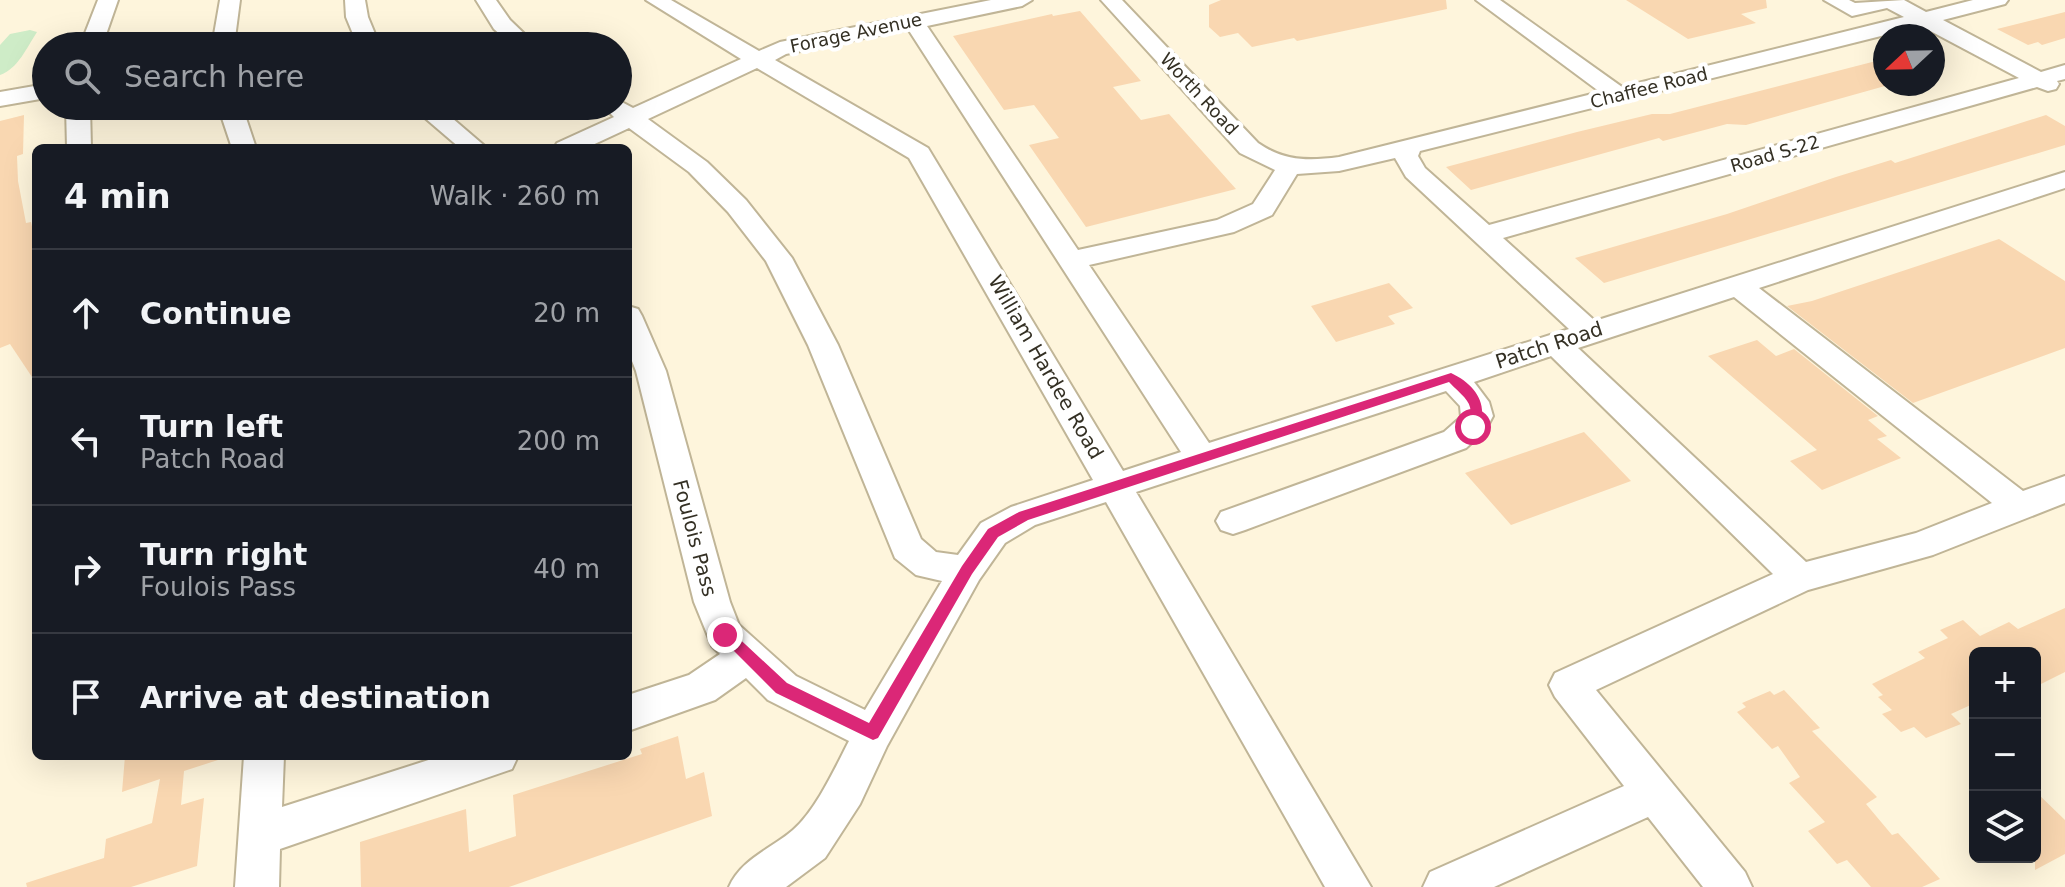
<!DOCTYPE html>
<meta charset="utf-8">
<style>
:root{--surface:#171b24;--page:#20242c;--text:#f1f3f6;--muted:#9ea1a6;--line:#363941}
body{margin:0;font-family:"DejaVu Sans",sans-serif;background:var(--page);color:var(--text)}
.controls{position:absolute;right:24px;bottom:24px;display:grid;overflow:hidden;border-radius:12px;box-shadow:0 8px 32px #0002}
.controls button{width:72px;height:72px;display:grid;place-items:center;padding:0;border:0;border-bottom:2px solid var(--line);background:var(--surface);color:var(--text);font:40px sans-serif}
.compass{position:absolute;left:1873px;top:24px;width:72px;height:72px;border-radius:50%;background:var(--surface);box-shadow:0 8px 32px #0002;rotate:248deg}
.stop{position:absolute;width:24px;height:24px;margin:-18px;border:6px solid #db2777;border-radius:50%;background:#fff}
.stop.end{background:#db2777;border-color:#fff;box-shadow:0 2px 8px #0008}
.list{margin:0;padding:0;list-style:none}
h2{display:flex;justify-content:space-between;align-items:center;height:104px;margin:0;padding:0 32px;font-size:34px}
h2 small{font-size:26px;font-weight:400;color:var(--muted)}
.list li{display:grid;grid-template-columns:52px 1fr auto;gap:24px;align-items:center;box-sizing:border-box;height:128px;padding:0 32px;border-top:2px solid var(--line)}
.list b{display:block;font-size:30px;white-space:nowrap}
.list p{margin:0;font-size:26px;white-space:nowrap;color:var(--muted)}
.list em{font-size:26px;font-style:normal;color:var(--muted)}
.icon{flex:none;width:44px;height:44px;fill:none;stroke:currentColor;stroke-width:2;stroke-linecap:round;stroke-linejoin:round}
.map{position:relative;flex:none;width:2065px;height:887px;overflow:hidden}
.search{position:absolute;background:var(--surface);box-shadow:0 8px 32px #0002;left:32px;top:32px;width:600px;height:88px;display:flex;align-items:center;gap:20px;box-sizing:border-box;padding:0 28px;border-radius:44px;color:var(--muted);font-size:30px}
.panel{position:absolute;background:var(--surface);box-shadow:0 8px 32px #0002;left:32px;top:144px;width:600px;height:616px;border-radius:12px}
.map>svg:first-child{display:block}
</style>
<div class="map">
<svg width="2065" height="887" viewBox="0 0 2065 887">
<rect width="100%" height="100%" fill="#fef5dc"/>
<path fill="#ceecc7" d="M30,30L37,32C27,47 18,69 0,75V45L10,34Z"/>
<path fill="#f9d7b1" d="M1221,0H1446L1447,9L1297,41L1294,38L1252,47L1238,33L1220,37L1209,27V5Z
M1626,0H1766L1767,8L1741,14L1756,23L1688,39Z
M1080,11L1141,81L1113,87L1141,120L1169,114L1236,189L1086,227L1029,145L1059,138L1034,105L1004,110L953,36L1052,14L1053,16Z
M2065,12V38L2042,45L2038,42L2028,45L1997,29Z
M1876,61L1885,66V86L1746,125L1727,124L1663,141L1659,138L1471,190L1446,167L1577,132L1652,114H1670Z
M24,115L23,154L17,156L18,181L26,223L31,222L36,245V383L10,344L0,348V121Z
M2046,115L2065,126V145L1604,283L1575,258L1727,214L1836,177L1891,160L1895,163Z
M1999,239L2065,281V348L1913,403L1787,306L1812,301Z
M1389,283L1413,308L1388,316L1395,324L1336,342L1311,306Z
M1757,340L1776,356L1794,349L1878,416L1868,420L1887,436L1877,439L1901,458L1822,490L1790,461L1817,450L1708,356Z
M1584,432L1631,481L1511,525L1465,473Z
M2065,608V672L2035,687V653H1975V703L1951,714L1961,724L1926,738L1914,727L1901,732L1882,714L1892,710L1878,697L1883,695L1872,684L1925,658L1918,652L1948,638L1940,630L1963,620L1980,636L2009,622L2018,629Z
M1784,690L1820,728L1812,731L1877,797L1866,804L1892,835L1898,833L1940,879L1922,887H1871L1847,860L1837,864L1808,831L1825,822L1789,783L1800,777L1778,746L1772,749L1737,712L1746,707L1742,703L1770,691L1774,695Z
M678,736L686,779L704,772L712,816L509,887H361L360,842L466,809L469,852L516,836L513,795L642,754L640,749Z
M125,756H217L218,760L184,771L181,805L204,798L197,866L131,887H27L26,883L104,858L106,839L152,823L160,779L122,792Z
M2035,791L2065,820V854L2035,870Z"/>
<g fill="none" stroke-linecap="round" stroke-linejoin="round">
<defs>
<path id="minor" d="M98,0H118L102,46H80Z
M220,0H240L234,46H212Z
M345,0H365L368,17L380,46H358L346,17Z
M476,0H496L510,20L537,46H513L494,29Z
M646,0H671L759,51L780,42L991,0H1032L1022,6L927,26L1078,250L1217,220L1253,204L1275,170L1240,153L1101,0H1122L1258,143C1284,161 1308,161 1339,157L1600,92L1476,0H1500L1622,87L1904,17L1887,8L1852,16L1824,0H1849L1855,3L1904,0L1926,12L1973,0H2008L2005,4L1943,20L2041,72L2065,65V79L2057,81L2059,84L2056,89L2048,91L2037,87L1503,238L1595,321L2065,172V188L1759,288L2023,491L2065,476V503L1933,555L1808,590L1596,690L1745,872L1752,887H1703L1648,817L1494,887H1423L1430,872L1624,786L1555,697L1549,685L1555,673L1773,574L1551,356L1474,382L1489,402L1493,416L1485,431L1466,448L1245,530L1233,534L1221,530L1216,521L1221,512L1444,432L1461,417L1460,406L1446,391L1136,492L1371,887H1325L1106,502L1035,525L1005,543L979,580L887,746L860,804L825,858L786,887H729C741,859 771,849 793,830C816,810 835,768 849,741L768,700L746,678L715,700L628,731V695L689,675L720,654L712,646L694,602L636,371L628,351V306L638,309L642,316L666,371L730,602L739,625L796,676L865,710L942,581L916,575L895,558L808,345L766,261L728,212L689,172L629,128L586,148H554L557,143L614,117L603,106H618V100L633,108L741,59ZM1921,26L2019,78L1489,225L1425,168L1418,156L1420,151ZM908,29L1181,452L1123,471L928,148L775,60L786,54ZM757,68L909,158L1093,480L1011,507L981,523L958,555L936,552L921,539L838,345L792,258L746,200L707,162L648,119ZM1395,158L1406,177L1569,329L1209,443L1089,265L1234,232L1272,215L1297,174L1339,171ZM1734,297L1992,503L1916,533L1806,562L1578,348Z
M46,84V98L0,106V92Z
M66,106H90L91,148H67Z
M218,106H242L256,148H232Z
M411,106H438L487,148H460Z
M244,756H284L282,807L441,756H518L512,769L280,849L279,887H235Z"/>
</defs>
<use href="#minor" stroke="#c0b597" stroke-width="4"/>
<use href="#minor" fill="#fff" fill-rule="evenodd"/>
</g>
<path fill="#db2777" d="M1451,373C1475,384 1490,405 1478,430H1469L1467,427C1477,403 1465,399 1449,382L1028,520L998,537L972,574L878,738L873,740L776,693L718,635L720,631H731L787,683L869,723L962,566L988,529L1019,512Z"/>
<g text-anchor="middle" stroke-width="8" stroke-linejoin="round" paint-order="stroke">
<g font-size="18" fill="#343024" stroke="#fff">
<text transform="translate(856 33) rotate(-12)" y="6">Forage Avenue</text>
<text transform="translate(1649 88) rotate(-14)" y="6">Chaffee Road</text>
<text transform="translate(1199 94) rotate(47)" y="6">Worth Road</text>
<text transform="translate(1775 154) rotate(-16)" y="6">Road S-22</text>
</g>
<g font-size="20" fill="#343024" stroke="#fff">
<text transform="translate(1549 345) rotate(-18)" y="7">Patch Road</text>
<text transform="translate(1046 367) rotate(60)" y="7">William Hardee Road</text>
<text transform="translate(695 538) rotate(75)" y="7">Foulois Pass</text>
</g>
</g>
</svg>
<div class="controls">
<button>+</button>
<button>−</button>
<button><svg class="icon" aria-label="layers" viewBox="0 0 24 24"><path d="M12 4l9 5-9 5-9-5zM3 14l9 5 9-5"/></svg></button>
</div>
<svg class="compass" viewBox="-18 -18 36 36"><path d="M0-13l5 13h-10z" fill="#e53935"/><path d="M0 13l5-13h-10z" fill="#9ea1a6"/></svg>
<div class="stop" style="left:1473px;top:427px"></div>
<div class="stop end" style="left:725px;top:635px"></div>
<div class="search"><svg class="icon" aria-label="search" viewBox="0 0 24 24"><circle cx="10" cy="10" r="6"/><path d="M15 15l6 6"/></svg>Search here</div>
<section class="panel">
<h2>4 min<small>Walk · 260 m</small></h2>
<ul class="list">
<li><svg class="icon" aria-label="ahead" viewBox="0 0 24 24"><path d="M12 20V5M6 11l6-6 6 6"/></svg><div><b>Continue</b></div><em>20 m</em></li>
<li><svg class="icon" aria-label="left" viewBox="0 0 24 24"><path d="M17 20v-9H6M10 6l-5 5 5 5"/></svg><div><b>Turn left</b><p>Patch Road</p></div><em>200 m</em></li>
<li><svg class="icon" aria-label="right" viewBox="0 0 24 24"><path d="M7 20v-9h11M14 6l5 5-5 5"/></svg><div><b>Turn right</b><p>Foulois Pass</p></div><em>40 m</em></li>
<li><svg class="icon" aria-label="arrive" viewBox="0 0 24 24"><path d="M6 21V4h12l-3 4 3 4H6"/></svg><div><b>Arrive at destination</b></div></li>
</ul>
</section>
</div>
